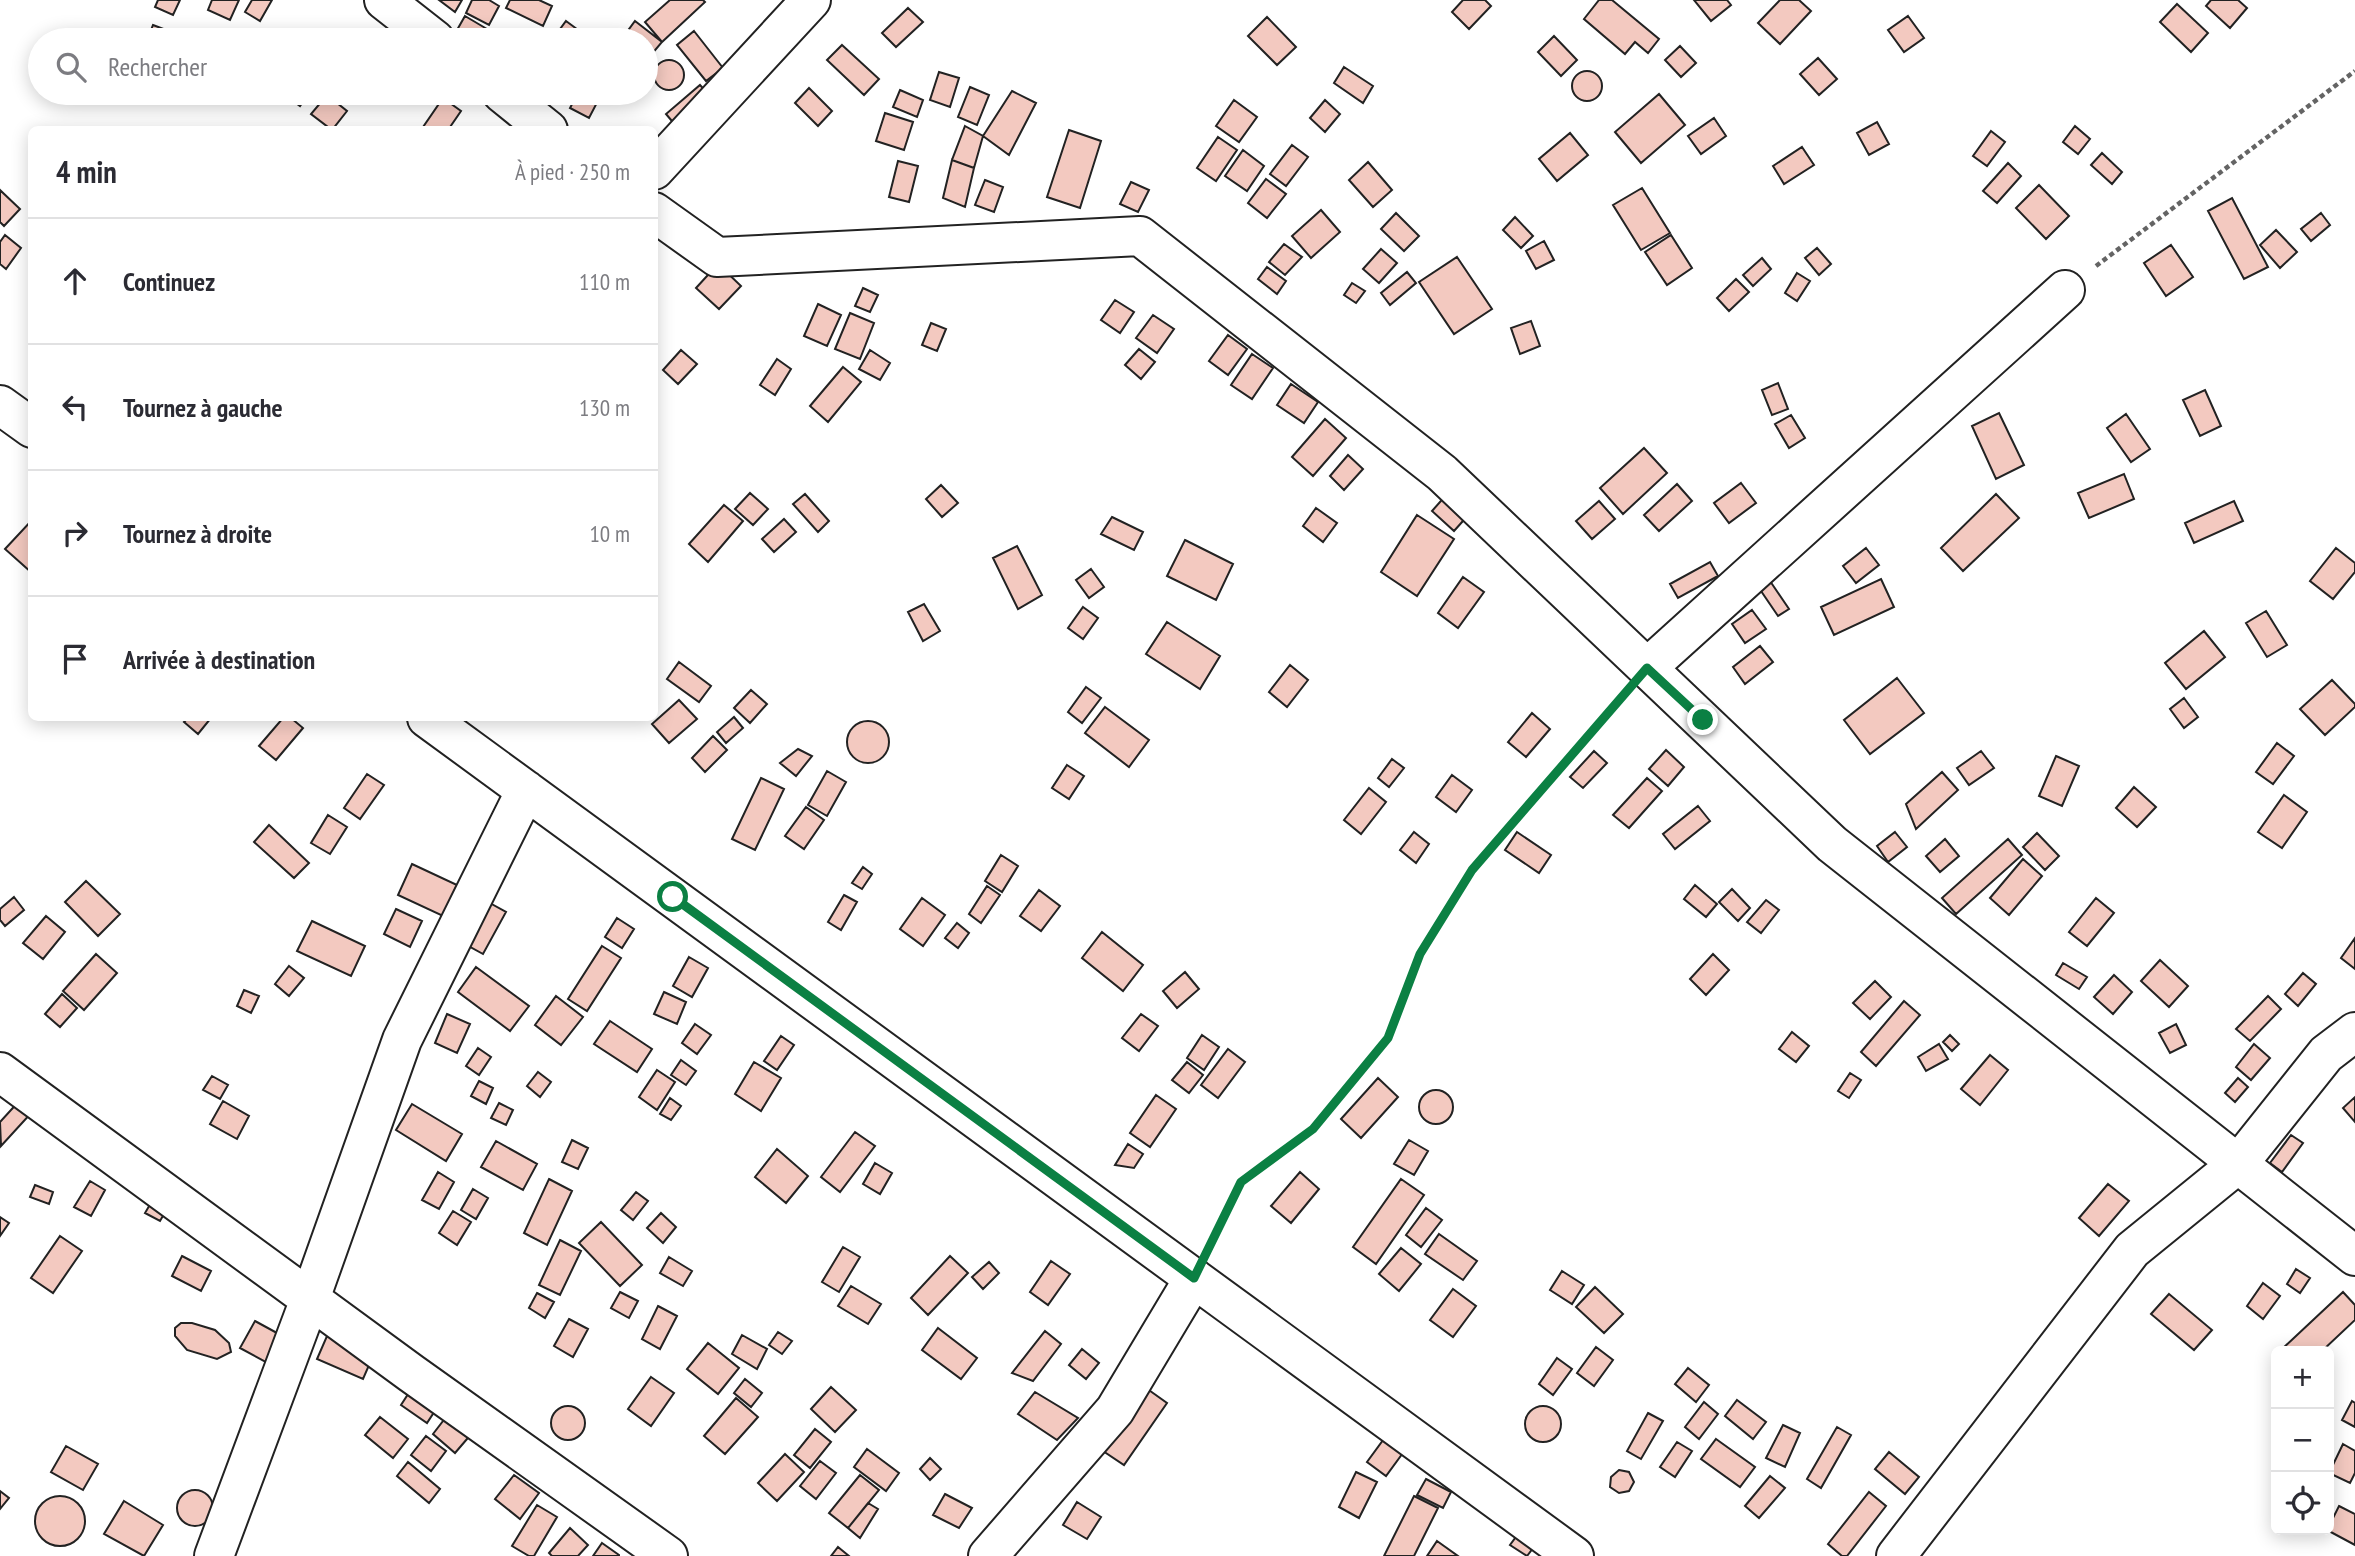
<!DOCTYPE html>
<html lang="fr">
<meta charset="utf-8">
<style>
:root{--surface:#fff;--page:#f7f7f7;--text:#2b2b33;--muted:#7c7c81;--line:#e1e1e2}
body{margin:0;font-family:"PT Sans Narrow",sans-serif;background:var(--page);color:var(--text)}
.controls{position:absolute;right:21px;bottom:21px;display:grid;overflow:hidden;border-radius:10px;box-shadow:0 4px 18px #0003}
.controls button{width:63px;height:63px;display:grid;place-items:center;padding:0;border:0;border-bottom:2px solid var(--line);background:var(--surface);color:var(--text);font:35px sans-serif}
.stop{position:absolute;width:21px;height:21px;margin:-16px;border:5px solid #0b8043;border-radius:50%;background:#fff}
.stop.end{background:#0b8043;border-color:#fff;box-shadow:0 2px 7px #0008}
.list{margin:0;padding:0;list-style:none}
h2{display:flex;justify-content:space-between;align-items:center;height:91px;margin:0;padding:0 28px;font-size:30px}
h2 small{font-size:23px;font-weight:400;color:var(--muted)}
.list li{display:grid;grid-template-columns:46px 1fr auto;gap:21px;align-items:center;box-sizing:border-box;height:126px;padding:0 28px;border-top:2px solid var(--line)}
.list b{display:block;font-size:26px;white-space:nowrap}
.list em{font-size:23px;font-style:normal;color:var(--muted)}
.icon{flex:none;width:38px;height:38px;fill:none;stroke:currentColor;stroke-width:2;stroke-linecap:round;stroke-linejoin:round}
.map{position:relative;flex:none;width:2355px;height:1556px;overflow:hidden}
.search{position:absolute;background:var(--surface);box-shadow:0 4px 18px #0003;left:28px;top:28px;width:630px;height:77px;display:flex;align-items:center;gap:18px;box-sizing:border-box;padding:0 24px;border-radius:38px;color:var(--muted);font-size:26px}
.panel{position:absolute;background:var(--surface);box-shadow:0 4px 18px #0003;left:28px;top:126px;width:630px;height:595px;border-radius:10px}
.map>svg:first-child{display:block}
</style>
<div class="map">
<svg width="2355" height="1556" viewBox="0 0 2355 1556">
<rect width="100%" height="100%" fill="#fff"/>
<path fill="#f3c9c0" stroke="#222" stroke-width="2" d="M158,0H180L173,15L155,7Z
M212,0H239L230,20L208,10Z
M252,0H272L260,21L245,12Z
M439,0H462L455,12Z
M472,0H489L499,6L489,25L466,13Z
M510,0H539L552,6L543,26L506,8Z
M670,0H703L705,2L662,42L645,22Z
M1463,0H1485L1491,6L1469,29L1452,12Z
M1599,0H1612L1659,39L1648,53L1635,42L1625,54L1584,19Z
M1694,0H1727L1731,5L1711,21Z
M1780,0H1799L1811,11L1780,44L1758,23Z
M2211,0H2238L2247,8L2230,28L2206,6Z
M2177,4L2208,33L2191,52L2160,22Z
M908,8L923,22L896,47L882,33Z
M465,16L492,32L487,40H459L453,37Z
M1908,16L1924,38L1904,52L1888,30Z
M1267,17L1296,47L1277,65L1248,36Z
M566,21L589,38L588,40H552Z
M635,21L662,42L646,61V40H621Z
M153,25L187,38V40H147Z
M694,31L723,68L706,81L677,45Z
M1554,36L1577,60L1561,76L1538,52Z
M842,45L879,79L864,95L827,60Z
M1680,46L1696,63L1681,77L1665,60Z
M1818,58L1837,79L1819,95L1800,74Z
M654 75a15 15 0 1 1 30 0a15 15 0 1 1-30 0Z
M1344,67L1373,86L1363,103L1334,83Z
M1572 86a15 15 0 1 1 30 0a15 15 0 1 1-30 0Z
M939,72L959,78L950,107L930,100Z
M700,85L711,97L677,127L666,114Z
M970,87L989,95L977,125L958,117Z
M809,88L832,111L818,126L795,103Z
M900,90L923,100L917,117L893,107Z
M1012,91L1036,103L1009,155L983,136Z
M286,93H309L300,106L285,95Z
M578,93H602L589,118L570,108Z
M1659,94L1685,125L1641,163L1615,132Z
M327,95L347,111L332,130L311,114Z
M443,98L461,111L448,130H421Z
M1234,100L1257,117L1239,142L1216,126Z
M1325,100L1340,114L1325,132L1310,118Z
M885,113L913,122L904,150L876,141Z
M1714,118L1726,136L1701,154L1688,136Z
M1877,122L1889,144L1869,155L1857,133Z
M965,126L983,136L974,168L952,160Z
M2075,126L2090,139L2078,154L2063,142Z
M1069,130L1101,141L1080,208L1047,197Z
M1991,131L2005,142L1987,166L1973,156Z
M1570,133L1588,155L1557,181L1539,159Z
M1218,137L1237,150L1216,181L1197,168Z
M1292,145L1308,157L1286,186L1270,174Z
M1802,147L1814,165L1784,184L1773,166Z
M1243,150L1264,166L1247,191L1225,176Z
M2102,153L2122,172L2112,184L2091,165Z
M952,160L974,168L965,207L943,198Z
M898,161L918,166L909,202L889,197Z
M1368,162L1392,190L1373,207L1349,180Z
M2008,163L2021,176L1997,203L1983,191Z
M1266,179L1286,194L1267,218L1248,203Z
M985,180L1003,187L994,212L975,205Z
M1131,182L1149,190L1138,212L1120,204Z
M2039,185L2069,216L2046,239L2016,208Z
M1642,188L1670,233L1641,250L1613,205Z
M0,190L20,209L4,226L0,222Z
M2232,198L2268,267L2244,279L2208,211Z
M1321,210L1340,232L1311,258L1292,236Z
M1396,213L1419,236L1404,251L1381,229Z
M2321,213L2330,225L2311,241L2301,229Z
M1515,217L1533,236L1521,248L1503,230Z
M2276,230L2297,252L2280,268L2260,245Z
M5,235L21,248L6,269L0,264V242Z
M1671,235L1692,268L1667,285L1645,252Z
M1544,241L1554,260L1536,269L1526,251Z
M1284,244L1302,257L1285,275L1269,262Z
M2171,245L2193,277L2166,296L2144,263Z
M1817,248L1831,264L1819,275L1805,258Z
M1381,249L1397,263L1379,283L1363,269Z
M1457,257L1492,309L1454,334L1419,282Z
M1762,258L1771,269L1753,286L1743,275Z
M718,264L741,286L719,309L696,288Z
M1267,267L1286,281L1277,294L1258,279Z
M1407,272L1416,283L1390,305L1381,293Z
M1797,273L1810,281L1797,301L1785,293Z
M1736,279L1749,292L1729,311L1717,298Z
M1352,283L1365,291L1356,303L1344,295Z
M863,288L878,295L870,312L855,306Z
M1115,300L1134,312L1120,333L1101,320Z
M818,304L841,315L827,346L804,336Z
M850,313L874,323L860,359L835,349Z
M1153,315L1174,329L1157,353L1136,338Z
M1531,321L1540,346L1520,354L1511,328Z
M931,323L946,329L937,351L922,345Z
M1228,335L1247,349L1228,375L1209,361Z
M1139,349L1155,362L1141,379L1125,365Z
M681,350L697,364L678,384L663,370Z
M870,350L890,363L880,380L859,369Z
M1252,354L1273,368L1252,399L1231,385Z
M777,359L791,369L775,395L760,385Z
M843,367L861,382L828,422L810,406Z
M1778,383L1788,409L1772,415L1762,390Z
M1291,384L1318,402L1304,423L1277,405Z
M2205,390L2221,426L2200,436L2183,400Z
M1999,413L2024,465L1996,479L1972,426Z
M2126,414L2150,449L2131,462L2107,428Z
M1791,415L1805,438L1789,448L1775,424Z
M1325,419L1346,438L1313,476L1292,457Z
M1644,448L1667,473L1623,514L1600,488Z
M1348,455L1363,469L1344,490L1330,476Z
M2124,474L2134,499L2089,518L2078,493Z
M1741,483L1756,503L1729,523L1714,503Z
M1677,484L1692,501L1659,531L1644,515Z
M941,485L958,503L942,517L926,499Z
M750,493L768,509L753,525L735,509Z
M1448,493L1471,512L1454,531L1432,511Z
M805,494L829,521L818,532L793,504Z
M1996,494L2019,518L1963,571L1941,548Z
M1599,501L1615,519L1592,539L1576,521Z
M2234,501L2243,521L2194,543L2185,523Z
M724,505L743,521L708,562L689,544Z
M1316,508L1337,523L1323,542L1303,526Z
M1417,515L1454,539L1417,596L1381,572Z
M1112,517L1143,532L1134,550L1101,534Z
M784,519L796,532L774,552L762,539Z
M32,520V573L5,549Z
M1185,540L1233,564L1216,600L1167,576Z
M1017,546L1042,595L1018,609L993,558Z
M1866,548L1879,565L1856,583L1843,566Z
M2336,548L2355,563V572L2333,599L2310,581Z
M1710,562L1718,576L1678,598L1670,584Z
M1091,569L1104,587L1089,598L1076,580Z
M1463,577L1484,592L1458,628L1438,613Z
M1881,579L1894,607L1834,635L1821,607Z
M1770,581L1789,609L1778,616L1759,588Z
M924,604L940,631L923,641L908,612Z
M1083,607L1098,618L1083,639L1068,628Z
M1752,610L1766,629L1745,643L1732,624Z
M2266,611L2287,645L2267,657L2246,623Z
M1167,622L1220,656L1200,689L1146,654Z
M2204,631L2225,657L2186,689L2165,663Z
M1760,646L1773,662L1745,684L1733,667Z
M679,662L711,686L699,702L667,679Z
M1290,665L1308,680L1287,707L1269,692Z
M1897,678L1924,713L1870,754L1844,720Z
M2332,680L2355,704V707L2325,735L2300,709Z
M1086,687L1101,698L1082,723L1068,712Z
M751,690L767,704L750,723L734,708Z
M2184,698L2198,717L2184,728L2170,709Z
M679,700L697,719L669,743L652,724Z
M1105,707L1149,740L1129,767L1085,733Z
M1532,713L1550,729L1526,757L1508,742Z
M734,717L743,728L726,743L717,732Z
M188,718H211L198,734L184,722Z
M283,718H291L303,728L276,760L259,746Z
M847 742a21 21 0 1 1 42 0a21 21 0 1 1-42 0Z
M713,736L727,750L705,772L692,758Z
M2277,743L2294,756L2273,784L2256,772Z
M798,749L812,756L796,776L780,763Z
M1666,750L1684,767L1668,786L1649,769Z
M1594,751L1607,763L1583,788L1570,777Z
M1981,751L1994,768L1969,785L1957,768Z
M2056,756L2079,766L2062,806L2039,796Z
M1392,759L1404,768L1389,787L1378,778Z
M1067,765L1084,776L1069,799L1052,788Z
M827,771L846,782L827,816L808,805Z
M1942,772L1958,790L1916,829L1906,804Z
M367,774L384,785L360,819L344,808Z
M1452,775L1472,790L1456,812L1436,797Z
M761,778L784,789L755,850L732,839Z
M1647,778L1662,791L1629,828L1613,815Z
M2134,787L2156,807L2137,827L2116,808Z
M1369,788L1386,802L1361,834L1344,820Z
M2284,795L2307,812L2282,848L2258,832Z
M1698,806L1710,821L1675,849L1663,834Z
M806,807L824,820L804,849L785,836Z
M328,815L347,827L330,854L311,843Z
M269,825L309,863L294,878L254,842Z
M1414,832L1429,844L1416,863L1400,850Z
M1517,832L1551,855L1539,873L1505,850Z
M1895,832L1907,847L1888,862L1877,846Z
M2037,833L2059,856L2045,870L2023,847Z
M1945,839L1959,856L1940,872L1926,856Z
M2008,839L2022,855L1956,914L1942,898Z
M1001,855L1018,866L1002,892L985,881Z
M2023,859L2042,876L2009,915L1990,898Z
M412,864L457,885L443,916L398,895Z
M863,867L872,874L862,889L852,883Z
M86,881L120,914L98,936L65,902Z
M1695,885L1717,904L1706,917L1684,899Z
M987,886L1000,895L981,923L969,914Z
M1732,889L1750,908L1738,921L1719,902Z
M1039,890L1060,906L1041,931L1020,916Z
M844,895L857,902L841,930L828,922Z
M14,897L24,910L5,926L0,920V909Z
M922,898L945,915L923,946L900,929Z
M2096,898L2114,913L2087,946L2069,932Z
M1766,900L1779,910L1761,933L1747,922Z
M488,902L506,912L483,954L465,944Z
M396,909L422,921L410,947L384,934Z
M46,916L65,932L43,959L23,943Z
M617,918L634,929L622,948L605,937Z
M312,921L365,946L351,976L297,951Z
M957,923L969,933L958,948L945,938Z
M1102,932L1143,965L1123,991L1082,958Z
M2355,938V969L2341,958Z
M602,946L621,958L587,1011L568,999Z
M96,954L117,973L84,1010L63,991Z
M1713,954L1729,970L1706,995L1690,979Z
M689,957L708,968L692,997L673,986Z
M2160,960L2188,986L2169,1007L2141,981Z
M2063,963L2087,977L2079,989L2056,975Z
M289,966L304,978L289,996L275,984Z
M476,967L529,1006L510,1031L458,992Z
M1185,972L1199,989L1177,1008L1163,991Z
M2303,973L2316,984L2298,1006L2285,994Z
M2114,975L2132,992L2113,1014L2094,997Z
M1875,981L1891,997L1870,1019L1853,1003Z
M244,990L259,996L251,1013L237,1006Z
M664,992L686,1002L677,1024L654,1014Z
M62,994L77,1008L60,1027L45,1014Z
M556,996L583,1017L561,1045L535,1025Z
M2268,996L2281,1009L2250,1041L2236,1029Z
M1904,1001L1920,1015L1876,1066L1861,1052Z
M447,1014L470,1024L457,1053L435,1043Z
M1141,1014L1158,1026L1139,1051L1122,1038Z
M610,1021L652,1049L637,1072L594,1044Z
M695,1024L711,1035L697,1054L682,1043Z
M2176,1024L2186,1045L2170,1053L2159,1033Z
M1792,1032L1809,1046L1796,1062L1779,1049Z
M1202,1035L1219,1047L1204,1070L1187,1058Z
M1950,1035L1959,1044L1952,1051L1943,1042Z
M781,1036L794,1045L777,1070L764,1061Z
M1939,1044L1948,1059L1926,1071L1918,1057Z
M2254,1044L2270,1058L2251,1080L2236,1067Z
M478,1048L491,1057L479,1075L466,1066Z
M1228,1049L1245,1062L1218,1098L1201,1085Z
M1990,1055L2008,1070L1980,1105L1961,1089Z
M681,1060L696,1071L686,1085L671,1075Z
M754,1062L781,1078L761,1111L735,1094Z
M1187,1062L1203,1075L1189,1093L1172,1080Z
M657,1070L675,1082L657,1110L639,1097Z
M538,1072L551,1082L540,1097L527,1086Z
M1850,1073L1861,1080L1849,1098L1838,1091Z
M212,1076L228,1085L220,1099L203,1090Z
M1378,1078L1398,1097L1361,1138L1341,1119Z
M2238,1078L2248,1087L2235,1102L2225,1093Z
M479,1081L493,1088L486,1104L471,1096Z
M1419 1107a17 17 0 1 1 34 0a17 17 0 1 1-34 0Z
M1156,1095L1176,1109L1150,1147L1130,1133Z
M2355,1097V1122L2343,1108Z
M670,1098L681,1106L671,1120L660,1114Z
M21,1099L33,1111L1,1146L0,1122Z
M223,1101L249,1116L237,1139L210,1124Z
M499,1103L513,1110L506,1125L491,1118Z
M412,1104L462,1134L446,1161L396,1130Z
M855,1132L875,1146L840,1192L821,1177Z
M2291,1135L2303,1143L2282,1172L2270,1163Z
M572,1140L588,1148L578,1169L562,1162Z
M1409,1140L1428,1151L1414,1175L1394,1164Z
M496,1141L537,1164L523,1190L481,1167Z
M1128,1144L1143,1154L1134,1168L1115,1165Z
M777,1149L808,1176L786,1203L755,1177Z
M875,1163L892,1173L880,1194L863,1184Z
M438,1172L454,1182L439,1209L422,1200Z
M1300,1172L1319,1189L1291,1223L1271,1206Z
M549,1179L572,1191L547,1245L524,1233Z
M1401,1179L1424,1195L1376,1264L1353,1247Z
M90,1181L105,1190L91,1216L74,1207Z
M2108,1184L2129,1201L2099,1236L2079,1218Z
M35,1185L53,1192L49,1204L30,1197Z
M473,1189L488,1198L476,1219L461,1210Z
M636,1192L648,1201L633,1220L621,1210Z
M152,1201L167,1209L160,1221L145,1213Z
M1426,1208L1442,1220L1421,1247L1406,1235Z
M453,1211L471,1222L457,1245L439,1233Z
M661,1213L676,1227L663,1243L647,1228Z
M0,1217L9,1223L0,1236Z
M601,1222L642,1265L620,1286L579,1243Z
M1439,1234L1477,1261L1463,1280L1425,1254Z
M60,1236L82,1251L53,1293L31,1278Z
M560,1240L581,1251L560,1295L539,1285Z
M843,1247L860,1257L839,1292L822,1282Z
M1401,1248L1421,1264L1399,1291L1379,1274Z
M182,1256L211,1271L201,1291L172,1276Z
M950,1256L968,1273L928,1315L911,1298Z
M669,1257L692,1271L683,1286L660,1273Z
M1051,1261L1070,1274L1048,1305L1030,1292Z
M989,1262L999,1273L983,1289L972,1277Z
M2296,1269L2310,1278L2300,1293L2287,1284Z
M1562,1271L1584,1285L1572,1304L1550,1290Z
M2263,1283L2280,1296L2263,1319L2247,1306Z
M851,1286L881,1304L868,1324L838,1306Z
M1595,1287L1623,1314L1604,1333L1576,1307Z
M1453,1289L1476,1306L1453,1337L1430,1320Z
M620,1292L638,1301L629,1318L611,1308Z
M2343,1292L2355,1305V1320L2322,1351H2282L2281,1350Z
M537,1293L554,1302L545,1318L529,1308Z
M2169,1294L2212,1330L2194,1350L2151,1314Z
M658,1306L677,1316L660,1349L642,1339Z
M569,1319L588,1329L573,1357L554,1346Z
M255,1321L288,1339L273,1366L240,1348Z
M181,1323H192L215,1330L229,1343L231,1352L217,1359L187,1350L175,1336V1328Z
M938,1328L977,1358L961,1379L922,1350Z
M1045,1331L1061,1344L1033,1381L1012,1373Z
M778,1332L792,1341L782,1354L769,1345Z
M742,1335L767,1349L757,1369L732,1354Z
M327,1336L373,1356L363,1379L317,1359Z
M708,1343L739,1368L718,1394L687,1369Z
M1596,1347L1613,1360L1594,1386L1577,1373Z
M1082,1349L1099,1363L1086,1379L1069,1365Z
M1557,1358L1572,1369L1553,1395L1539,1384Z
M1688,1368L1709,1385L1696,1402L1675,1384Z
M651,1377L674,1393L651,1426L628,1409Z
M745,1379L762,1393L751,1407L734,1393Z
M414,1385L440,1403L427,1423L401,1405Z
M831,1387L856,1410L835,1432L811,1409Z
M1146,1388L1167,1403L1124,1465L1103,1451Z
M1035,1392L1078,1418L1057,1440L1018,1414Z
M736,1398L758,1417L725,1454L704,1436Z
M1737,1400L1766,1422L1753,1439L1725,1416Z
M2352,1401L2355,1403V1427L2342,1420Z
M1704,1402L1718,1414L1699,1439L1685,1427Z
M551 1423a17 17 0 1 1 34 0a17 17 0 1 1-34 0Z
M1525 1424a18 18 0 1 1 36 0a18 18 0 1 1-36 0Z
M450,1412L473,1432L455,1453L433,1434Z
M1648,1413L1663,1421L1641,1459L1627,1451Z
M380,1417L408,1439L393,1458L365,1435Z
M1783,1425L1800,1433L1785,1467L1766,1458Z
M1837,1427L1851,1435L1821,1488L1807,1479Z
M815,1429L831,1442L810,1468L794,1455Z
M1389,1432L1408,1446L1386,1476L1367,1462Z
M426,1436L446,1451L431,1471L411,1455Z
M1716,1439L1755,1467L1740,1487L1701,1459Z
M1677,1442L1692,1451L1675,1477L1660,1467Z
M2343,1444L2355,1451V1473L2350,1483L2329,1473Z
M66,1446L98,1464L83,1490L51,1472Z
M867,1449L899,1473L886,1491L854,1467Z
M1889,1452L1919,1477L1905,1494L1875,1469Z
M785,1454L804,1472L777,1501L758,1483Z
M930,1458L941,1469L930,1480L920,1469Z
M820,1461L836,1473L816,1499L800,1486Z
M408,1462L440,1489L429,1503L397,1476Z
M1619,1470L1629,1472L1634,1482L1629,1491L1619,1493L1610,1487L1611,1477Z
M1356,1472L1377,1482L1359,1518L1339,1507Z
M514,1475L539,1493L520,1519L495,1499Z
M860,1475L879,1490L848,1528L829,1513Z
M1770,1476L1785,1488L1759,1518L1745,1506Z
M1426,1479L1451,1492L1443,1508L1417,1495Z
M177 1508a18 18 0 1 1 36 0a18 18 0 1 1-36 0Z
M0,1491L9,1498L0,1509Z
M1869,1492L1886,1506L1847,1556H1842L1828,1544Z
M945,1494L972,1508L959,1528L933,1515Z
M1414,1496L1438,1508L1414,1556H1384Z
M35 1521a25 25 0 1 1 50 0a25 25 0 1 1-50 0Z
M124,1501L163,1525L144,1556L104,1534Z
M1077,1502L1101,1517L1087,1539L1063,1525Z
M868,1503L878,1509L860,1538L848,1528Z
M537,1505L557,1517L534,1556H529L512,1546Z
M2339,1506L2355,1514V1545L2327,1530Z
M1524,1526L1540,1539L1527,1556L1510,1545Z
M570,1528L588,1545L578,1556H552L549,1553Z
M1437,1541L1458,1556H1427Z
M602,1543L619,1555V1556H593Z
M838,1547L849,1556H831Z"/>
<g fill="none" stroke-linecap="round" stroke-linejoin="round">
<defs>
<path id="minor" d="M384,0L435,40
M502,93L548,130
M654,170L811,0
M654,212L717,257L1140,236L1442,473L1832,844L2355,1256
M0,405L32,428
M1647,668L2065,290
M427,718L1574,1556
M0,1072L411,1373L668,1556
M214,1556L310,1299L402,1040L526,790
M988,1556L1115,1410L1194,1278
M1896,1556L2132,1250L2239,1163L2326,1054L2355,1032"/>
</defs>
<use href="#minor" stroke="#222" stroke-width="42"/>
<path stroke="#646464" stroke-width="4.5" stroke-dasharray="5 3.5" stroke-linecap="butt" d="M2096,266L2355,71
M1212,1242L1241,1182L1313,1129L1388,1038L1420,954L1472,870L1621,697"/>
<use href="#minor" stroke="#fff" stroke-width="38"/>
</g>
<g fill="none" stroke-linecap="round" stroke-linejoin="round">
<path stroke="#0b8043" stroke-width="9" d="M673,897L1194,1278L1241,1182L1313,1129L1388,1038L1420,954L1472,870L1647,668L1703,720"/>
</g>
</svg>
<div class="controls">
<button>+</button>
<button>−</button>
<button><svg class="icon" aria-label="locate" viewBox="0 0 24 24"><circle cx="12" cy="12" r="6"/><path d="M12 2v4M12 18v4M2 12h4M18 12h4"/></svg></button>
</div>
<div class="stop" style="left:673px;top:897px"></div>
<div class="stop end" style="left:1703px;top:720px"></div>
<div class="search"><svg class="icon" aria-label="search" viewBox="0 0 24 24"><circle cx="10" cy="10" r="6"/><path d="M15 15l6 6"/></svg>Rechercher</div>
<section class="panel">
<h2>4 min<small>À pied · 250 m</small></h2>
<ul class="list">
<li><svg class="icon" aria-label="ahead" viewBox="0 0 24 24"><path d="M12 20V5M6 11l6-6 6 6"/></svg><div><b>Continuez</b></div><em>110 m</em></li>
<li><svg class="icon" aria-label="left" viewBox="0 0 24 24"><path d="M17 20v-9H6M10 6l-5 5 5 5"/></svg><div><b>Tournez à gauche</b></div><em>130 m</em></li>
<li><svg class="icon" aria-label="right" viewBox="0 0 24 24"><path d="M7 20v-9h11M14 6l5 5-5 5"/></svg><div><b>Tournez à droite</b></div><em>10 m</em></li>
<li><svg class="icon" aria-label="arrive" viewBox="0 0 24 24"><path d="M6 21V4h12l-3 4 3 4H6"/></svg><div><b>Arrivée à destination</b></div></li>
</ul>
</section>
</div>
